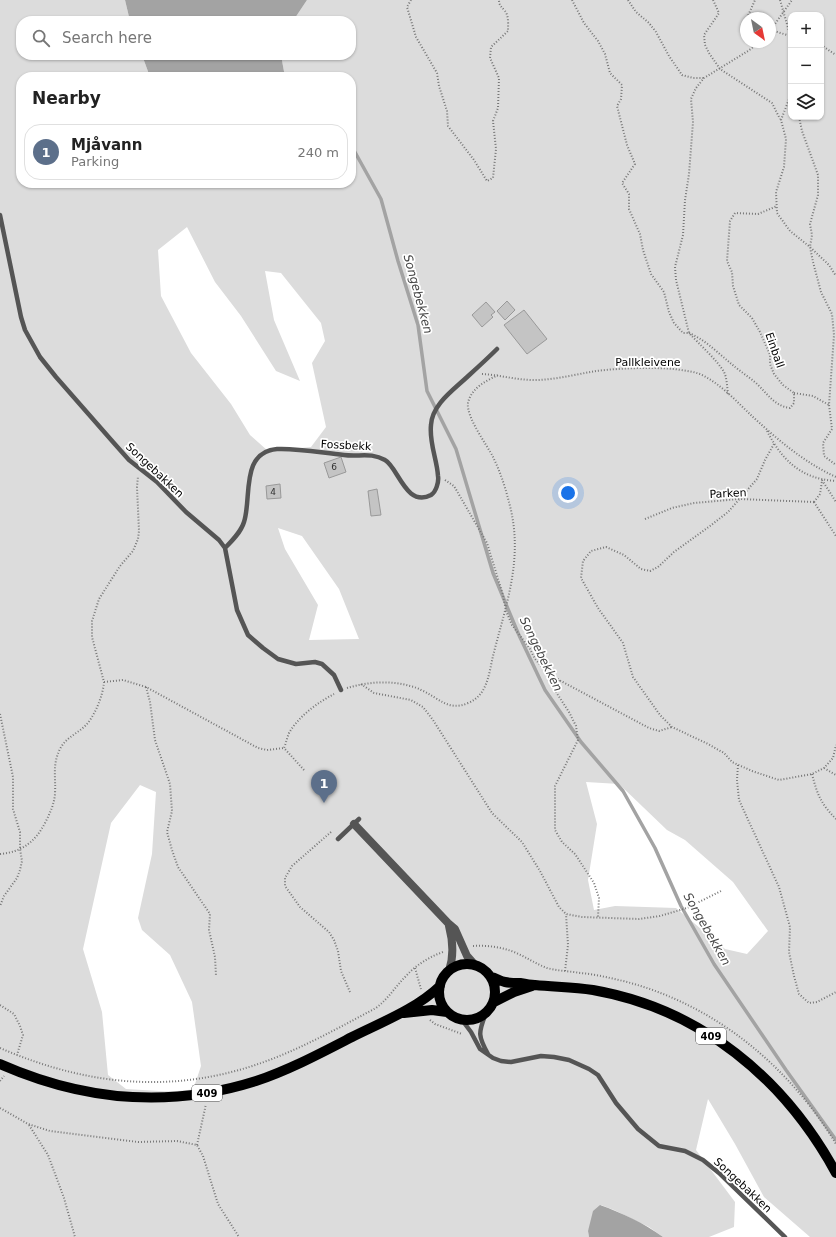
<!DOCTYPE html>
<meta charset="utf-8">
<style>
:root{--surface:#fff;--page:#f6f6f6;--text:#222;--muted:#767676;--line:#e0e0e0;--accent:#000}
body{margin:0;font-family:"DejaVu Sans",sans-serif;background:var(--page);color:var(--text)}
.controls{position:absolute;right:12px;top:12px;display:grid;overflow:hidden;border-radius:8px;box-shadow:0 1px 3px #0004}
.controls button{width:36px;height:36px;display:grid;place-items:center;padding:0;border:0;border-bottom:1px solid var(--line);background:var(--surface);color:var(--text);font:20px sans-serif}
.compass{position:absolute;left:740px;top:12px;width:36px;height:36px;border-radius:50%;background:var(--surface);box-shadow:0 1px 3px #0004;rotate:147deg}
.you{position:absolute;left:568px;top:493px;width:14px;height:14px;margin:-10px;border:3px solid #fff;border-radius:50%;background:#1a73e8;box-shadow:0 0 0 6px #1a73e833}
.badge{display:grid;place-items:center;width:26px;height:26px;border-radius:50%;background:var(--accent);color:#fff;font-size:13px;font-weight:700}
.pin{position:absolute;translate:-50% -33px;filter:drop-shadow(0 1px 2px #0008)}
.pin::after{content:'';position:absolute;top:21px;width:14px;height:12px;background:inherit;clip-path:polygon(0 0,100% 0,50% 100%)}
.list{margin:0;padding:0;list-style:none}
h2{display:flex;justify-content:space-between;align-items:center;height:52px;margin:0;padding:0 16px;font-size:17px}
h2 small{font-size:13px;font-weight:400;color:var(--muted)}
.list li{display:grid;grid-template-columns:26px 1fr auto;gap:12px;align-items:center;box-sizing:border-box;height:56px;margin:0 8px 8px;padding:0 8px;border:1px solid var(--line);border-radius:16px}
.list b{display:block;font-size:15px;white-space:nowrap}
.list p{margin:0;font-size:13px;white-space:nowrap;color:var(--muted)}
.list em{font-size:13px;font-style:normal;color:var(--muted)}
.icon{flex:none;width:22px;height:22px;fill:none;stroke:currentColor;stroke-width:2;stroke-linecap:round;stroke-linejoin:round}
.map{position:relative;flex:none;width:836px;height:1237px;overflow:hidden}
.search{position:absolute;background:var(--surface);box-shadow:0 1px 3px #0004;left:16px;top:16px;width:340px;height:44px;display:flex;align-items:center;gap:10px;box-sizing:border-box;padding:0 14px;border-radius:16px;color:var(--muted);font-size:15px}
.panel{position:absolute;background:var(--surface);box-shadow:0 1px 3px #0004;left:16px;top:72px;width:340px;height:116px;border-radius:16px}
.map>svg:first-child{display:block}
</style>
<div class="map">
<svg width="836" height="1237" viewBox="0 0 836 1237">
<rect width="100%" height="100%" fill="#fff"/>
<path fill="#dcdcdc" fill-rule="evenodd" d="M0,0H125L130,21H21V55H142L150,77H21V183H351V77H285L281,55H351V21H293L307,0H836V1237H810L764,1197L735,1144L708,1099L696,1150L735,1202L734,1227L709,1237H663L649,1227L614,1210L601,1205L588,1231L589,1237H0ZM791,15H821V117H791ZM746,18H770V42H746ZM187,227L215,282L241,316L276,371L300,381L274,320L265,271L281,273L321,323L325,341L312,363L326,427L311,447L268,451L250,435L231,404L191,353L161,296L158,250ZM278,528L302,536L339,589L359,639L309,640L318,605L285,549ZM586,782L619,784L667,830L685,840L733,882L768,931L747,954L725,949L676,908L615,906L594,910L588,880L597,824ZM140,785L156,792L152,854L138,918L142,930L170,955L192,1002L201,1066L192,1093L126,1089L108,1075L102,1012L83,949L111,823Z"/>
<path fill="#a3a3a3" d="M125,0H307L293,21H130Z
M142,55H281L285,77H150Z
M600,1205C622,1213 644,1223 663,1237H589L588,1231L593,1211Z"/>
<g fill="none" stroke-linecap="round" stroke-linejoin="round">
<path stroke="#a3a3a3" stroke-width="3.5" d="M351,145L381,199L398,261L418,325L427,391L456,449L493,573L518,633L545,690L581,742L623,791L655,848L681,906L714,964L786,1070L836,1140"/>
</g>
<path fill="#c4c4c4" stroke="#999" d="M507,301L515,310L505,320L497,311Z
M486,302L495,312L491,315L493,317L482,327L472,315Z
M524,310L547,339L527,354L504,325Z
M341,457L346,472L329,478L324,463Z
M280,484L281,498L267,499L266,486Z
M377,489L381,515L371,516L368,491Z"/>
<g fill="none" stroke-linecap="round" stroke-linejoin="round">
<defs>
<path id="primary" d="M439 992a28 28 0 1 1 56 0a28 28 0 1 1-56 0Z
M491,977C496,978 500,981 505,982C510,983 515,983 520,983C525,984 530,985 535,985C555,987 573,987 593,990C701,1009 784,1078 836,1173
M494,1002L514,992L532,986
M404,1013L432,1010L447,1012
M0,1064C84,1101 168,1109 256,1081C289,1070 321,1053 352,1037C382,1022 416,1009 440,986"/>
</defs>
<use href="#primary" stroke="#dbdbdb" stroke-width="11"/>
<path stroke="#777" stroke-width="2" stroke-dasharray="1 2" stroke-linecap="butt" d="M411,0L407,7L416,37L437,73L439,86L447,111L448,126L474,160L487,181L493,178L496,149L493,121L498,108L499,78L490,58L491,47L508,31C508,25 509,16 505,11C502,7 499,6 499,0
M572,0L584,23L598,41L605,54L610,73L622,85L621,99L617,106L627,145L635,164L622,183L629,194V209L640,234L643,250L651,274L664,292L669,312L674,323L683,333H689L676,280L675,267L683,235L685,200L689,174L693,122L691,99L696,88L704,78L748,51L760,42
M628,0L636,12L649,23L656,32L669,56L682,75L693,78H704
M713,0L719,13L704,35L705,45L709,53L720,69L772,103L780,119
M780,0L791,38
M747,18L755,0
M771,30L790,36
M770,31L792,0
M821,45L836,55
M791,94L781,120L786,139L784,167L776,192L777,213L790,231L810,247L829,265L836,276
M799,117L802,131L818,175V195L810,224L812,235L810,247L813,262L821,292L832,314L834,335L829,405L832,429L823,443L824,456L836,465
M482,374C501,375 520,381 539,380C558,379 578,374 596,371C622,368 649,367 675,369C685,371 695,371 704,376C723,386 738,403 753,417C778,440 805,463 836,477
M794,393L813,396L829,405
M728,394C727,387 727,378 724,372C717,360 699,344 689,333C706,340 720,355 734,366C741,372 749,377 756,383C767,393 774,406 790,408L794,403V393L783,385L774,374L770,364V355L760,332L752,318L739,305L733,286L732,272L727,261L730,221L735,213L758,214L777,206
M767,431C782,460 801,479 836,481
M774,444L765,460L757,479L728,512L710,526L674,552L658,567L650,571L641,569L624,555L606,547L591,551L583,561L581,578L598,608L623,643L633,677L660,715L672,727L708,744L724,753L732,762L752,771L779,780L812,774L824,768L833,758L836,745
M445,480L454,486L487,543L503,595L506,611L512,625L530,649L535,659L544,669L559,680L649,728L659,731L672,727
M822,480L836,502
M814,502L836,536
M814,502L820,494L822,481
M645,519L672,508L694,503L739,499L814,502
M559,680L556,692L569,712L576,726L578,740L555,786V830L562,842L575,854L594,883L599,898L598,917
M104,682L123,680L146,687L258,748L267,750L284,748
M361,684L374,693L411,700L423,707L433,720L492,813L522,842L540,871L559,907L566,914L582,917L639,919L660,916L687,908L721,891
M146,687L150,702L155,740L170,784L172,811L167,832L172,850L178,867L210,914L209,930L215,957L216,976
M347,688C367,682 390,680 410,686C414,687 418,688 421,690C438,697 448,712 468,703C489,695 489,670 494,652C507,602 523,558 510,506C506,490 501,473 493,457C487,445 466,417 468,403C471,388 486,381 498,375
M0,714L13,777V809L20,832V849L22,861L20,870L17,878L4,896L0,906
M738,765L737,780L739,800L779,887L790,927L789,952L794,976L799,994L809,1003L817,1002L836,992
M824,768L836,775
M304,770L284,748C286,743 287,738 289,733C299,716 317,703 334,694
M812,774C817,794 821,804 836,819
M331,832L292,866L285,878V886L300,907L329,932L334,940L338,951L341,971L350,992
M0,854C22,852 35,842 45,823C50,813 54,805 55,794C56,777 52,765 60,749C66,737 79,733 87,724C96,713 103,695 104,682L92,637V621L99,599L120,566L133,551L138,539L139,531L137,487L138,476
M473,946C487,945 501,947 514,952C526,957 536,964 547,968C558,971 569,971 580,973C593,974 606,977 619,980C711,1002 787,1063 836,1144
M415,968L421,989
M565,971L568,945L566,914
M0,1005L14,1014L20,1026L23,1035L17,1055
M430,1020L435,1024L462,1034
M0,1048C90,1087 179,1095 272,1059C308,1045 342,1026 376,1008C389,998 395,987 406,976C416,965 429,957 443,952
M0,1081L4,1076
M0,1108L28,1124L50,1131L138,1142L177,1141L197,1145L203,1156L218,1204L239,1237
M29,1125L48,1155L64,1198L75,1237
M197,1145L206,1104"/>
<path stroke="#555" stroke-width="4.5" d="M0,215L21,317L25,330L40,357L56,377L113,442L129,460L157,482L186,512L219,540L225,548L237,610L248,635L263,648L278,659L296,664L315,662L322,664L334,675L341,690
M225,548C232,541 241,532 244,522C252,498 240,452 277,449C298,448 323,453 344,455C359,457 371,452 385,460C398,467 406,508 431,495C436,492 439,482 438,476C437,459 429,443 431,425C432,405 452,391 466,378C477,368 487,359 497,349
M338,839L359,819
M486,1013C478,1033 478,1036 488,1054
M462,1020L471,1032L480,1049L493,1058L501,1061L511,1062L541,1056L554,1057L569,1060L589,1069L598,1075L616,1103L638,1129L659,1146L685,1151L703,1160L719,1173L785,1237"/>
<path stroke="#555" stroke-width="8" d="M354,824L448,923L455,929L467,956L475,965
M449,926C453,941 454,956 449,971"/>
<use href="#primary" stroke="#000" stroke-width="10"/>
</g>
<g text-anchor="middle" stroke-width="3.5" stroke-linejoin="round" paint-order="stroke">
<g font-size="9" fill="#313131">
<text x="334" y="470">6</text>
<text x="273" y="495">4</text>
</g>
<g fill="#fff" stroke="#4c4c4c" stroke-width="1">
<rect x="696" y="1028" width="30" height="16" rx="3"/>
<rect x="192" y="1085" width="30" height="16" rx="3"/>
</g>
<g font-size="10" font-weight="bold" fill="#000">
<text x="711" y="1040">409</text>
<text x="207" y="1097">409</text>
</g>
<g font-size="11" fill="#000" stroke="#fff">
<text transform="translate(775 350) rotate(71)" y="4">Einball</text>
<text x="648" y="366">Pallkleivene</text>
<text transform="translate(346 445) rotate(3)" y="4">Fossbekk</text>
<text transform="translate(155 470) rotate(43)" y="4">Songebakken</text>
<text transform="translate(728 493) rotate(-3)" y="4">Parken</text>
<text transform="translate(743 1185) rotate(43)" y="4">Songebakken</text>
</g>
<g font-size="12" font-style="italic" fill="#444" stroke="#fff">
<text transform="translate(418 294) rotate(75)" y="4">Songebekken</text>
<text transform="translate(541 654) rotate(64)" y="4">Songebekken</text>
<text transform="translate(707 929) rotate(60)" y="4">Songebekken</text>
</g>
</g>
</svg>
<div class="controls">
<button>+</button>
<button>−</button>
<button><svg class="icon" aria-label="layers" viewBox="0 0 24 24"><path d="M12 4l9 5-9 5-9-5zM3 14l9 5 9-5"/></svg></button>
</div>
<svg class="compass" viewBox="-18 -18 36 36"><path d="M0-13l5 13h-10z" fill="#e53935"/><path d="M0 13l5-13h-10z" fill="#767676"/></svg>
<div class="you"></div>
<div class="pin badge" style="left:324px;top:803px;background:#5c6f8a">1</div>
<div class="search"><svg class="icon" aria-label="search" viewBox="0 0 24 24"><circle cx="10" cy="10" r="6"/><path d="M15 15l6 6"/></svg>Search here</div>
<section class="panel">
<h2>Nearby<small></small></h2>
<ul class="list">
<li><span class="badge" style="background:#5c6f8a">1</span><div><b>Mjåvann</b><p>Parking</p></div><em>240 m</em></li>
</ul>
</section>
</div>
